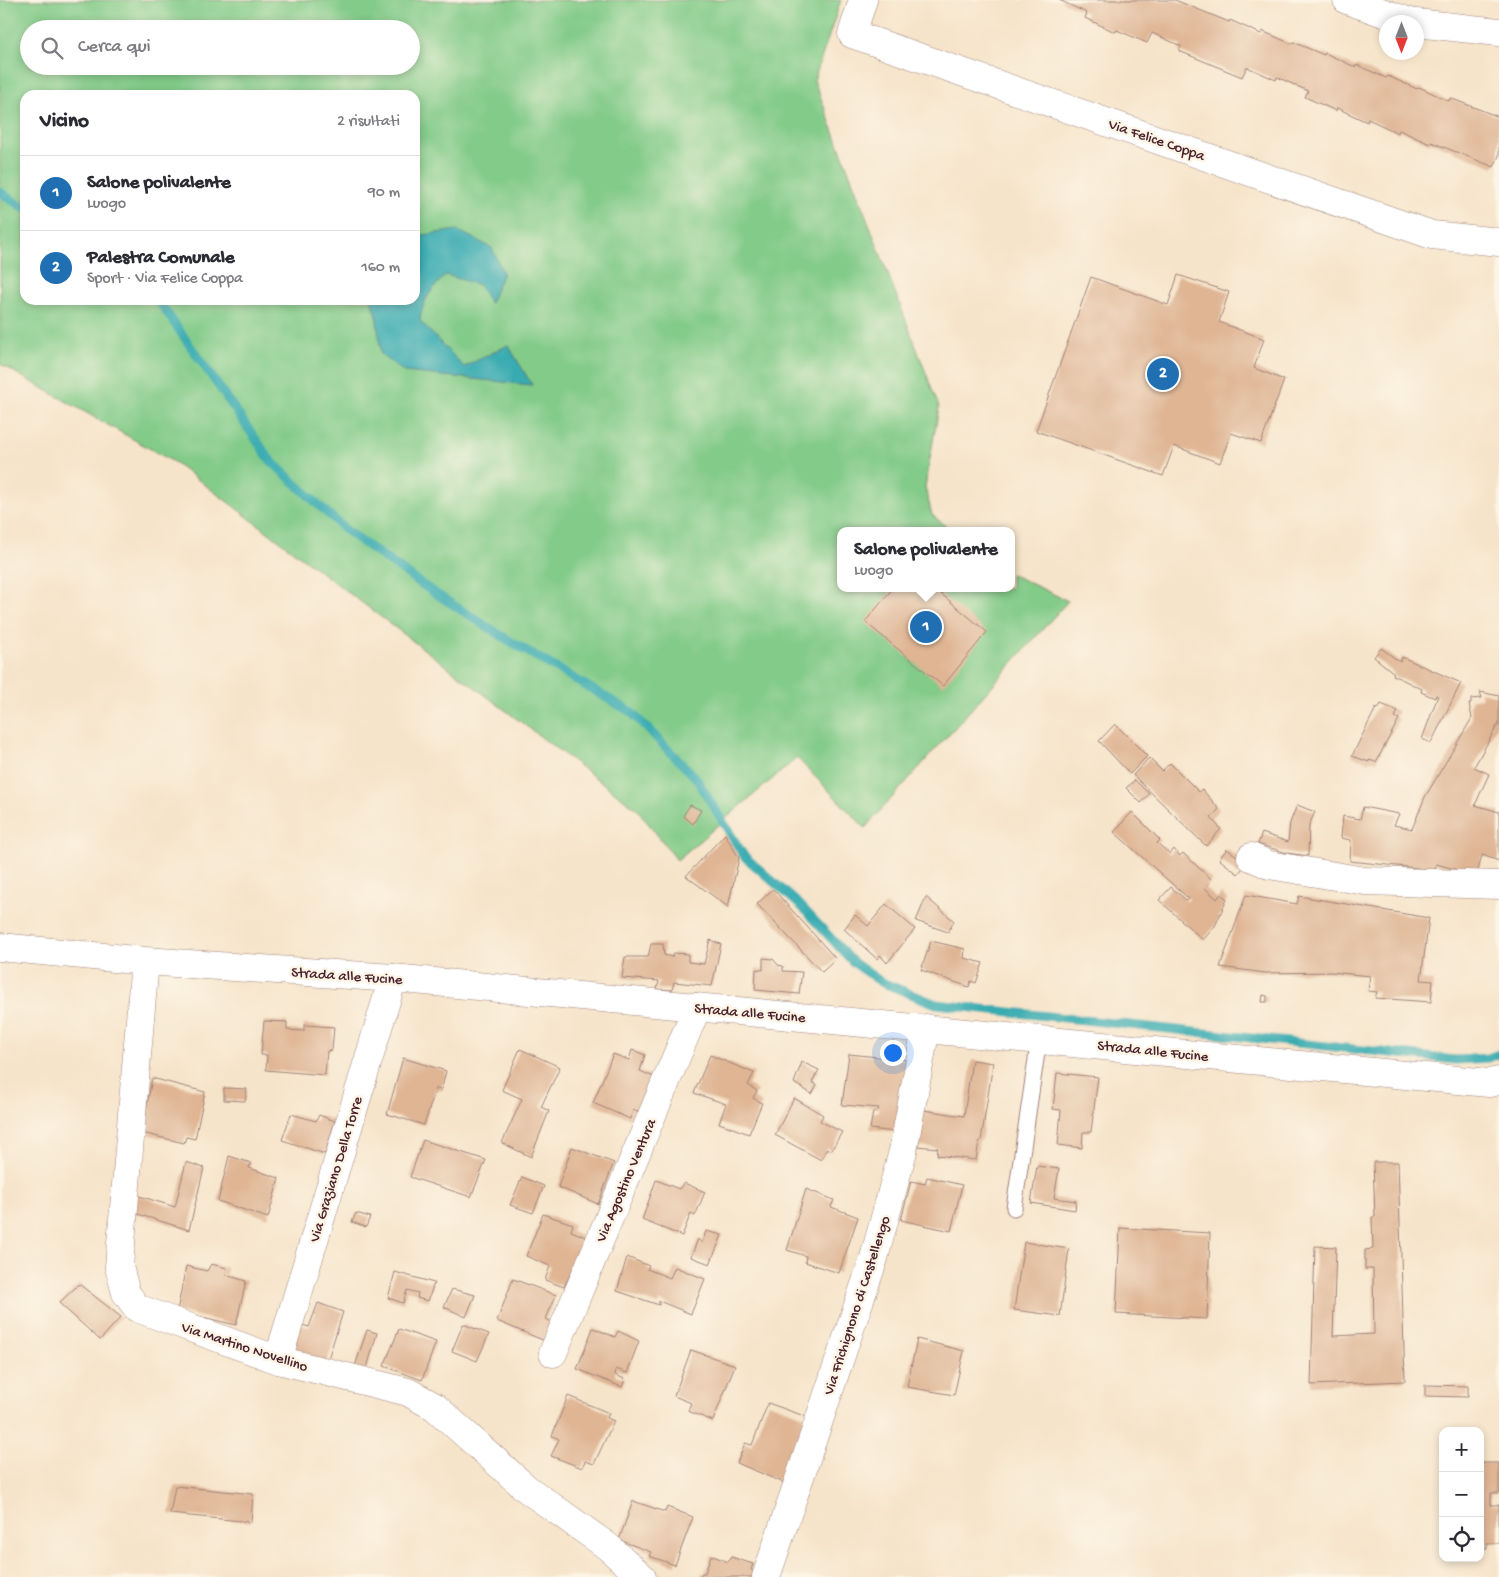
<!DOCTYPE html>
<html lang="it">
<meta charset="utf-8">
<style>
:root{--surface:#fff;--page:#f7f7f7;--text:#2b2b33;--muted:#7c7c81;--line:#e1e1e2;--accent:#1f6fb2}
body{margin:0;font-family:"Gochi Hand",sans-serif;background:var(--page);color:var(--text)}
.controls{position:absolute;right:15px;bottom:15px;display:grid;overflow:hidden;border-radius:10px;box-shadow:0 2px 8px #0003}
.controls button{width:45px;height:45px;display:grid;place-items:center;padding:0;border:0;border-bottom:1px solid var(--line);background:var(--surface);color:var(--text);font:25px sans-serif}
.compass{position:absolute;left:1379px;top:15px;width:45px;height:45px;border-radius:50%;background:var(--surface);box-shadow:0 2px 8px #0003;rotate:180deg}
.you{position:absolute;left:892px;top:1052px;width:18px;height:18px;margin:-12px;border:4px solid #fff;border-radius:50%;background:#1a73e8;box-shadow:0 0 0 8px #1a73e833}
.badge{display:grid;place-items:center;width:32px;height:32px;border-radius:50%;background:var(--accent);color:#fff;font-size:16px;font-weight:700}
.pin{position:absolute;translate:-50% -50%;border:2px solid #fff;box-shadow:0 1px 5px #0006}
.popup{position:absolute;left:837px;top:527px;width:178px;height:65px;box-sizing:border-box;display:grid;place-content:center;border-radius:10px;background:var(--surface);filter:drop-shadow(0 1px 4px #0005);font-size:16px;white-space:nowrap;color:var(--muted)}
.popup b{font-size:19px;color:var(--text)}
.popup::after{content:'';position:absolute;left:50%;top:100%;margin-left:-10px;border:10px solid transparent;border-top-color:var(--surface)}
.list{margin:0;padding:0;list-style:none}
h2{display:flex;justify-content:space-between;align-items:center;height:65px;margin:0;padding:0 20px;font-size:21px}
h2 small{font-size:16px;font-weight:400;color:var(--muted)}
.list li{display:grid;grid-template-columns:32px 1fr auto;gap:15px;align-items:center;box-sizing:border-box;height:75px;padding:0 20px;border-top:1px solid var(--line)}
.list b{display:block;font-size:19px;white-space:nowrap}
.list p{margin:0;font-size:16px;white-space:nowrap;color:var(--muted)}
.list em{font-size:16px;font-style:normal;color:var(--muted)}
.icon{flex:none;width:28px;height:28px;fill:none;stroke:currentColor;stroke-width:2;stroke-linecap:round;stroke-linejoin:round}
.map{position:relative;flex:none;width:1499px;height:1577px;overflow:hidden}
.search{position:absolute;background:var(--surface);box-shadow:0 2px 8px #0003;left:20px;top:20px;width:400px;height:55px;display:flex;align-items:center;gap:12px;box-sizing:border-box;padding:0 18px;border-radius:28px;color:var(--muted);font-size:19px}
.panel{position:absolute;background:var(--surface);box-shadow:0 2px 8px #0003;left:20px;top:90px;width:400px;height:215px;border-radius:15px}
.map>svg:first-child{display:block}
</style>
<div class="map">
<svg width="1499" height="1577" viewBox="0 0 1499 1577">
<rect width="100%" height="100%" fill="#fcf5e5"/>
<filter id="ink" filterUnits="userSpaceOnUse"><feTurbulence type="fractalNoise" baseFrequency=".02" numOctaves="2"/><feDisplacementMap in="SourceGraphic" scale="10" xChannelSelector="R" yChannelSelector="G"/><feConvolveMatrix kernelMatrix="1 2 1 2 8 2 1 2 1" color-interpolation-filters="sRGB"/></filter>
<filter id="wash" filterUnits="userSpaceOnUse"><feTurbulence type="fractalNoise" baseFrequency=".0096" numOctaves="4" result="noise"/><feDisplacementMap in="SourceGraphic" scale="20" xChannelSelector="R" yChannelSelector="G"/><feGaussianBlur stdDeviation="1.12" result="paint"/><feColorMatrix in="noise" values="0 0 0 0 0 0 0 0 0 0 0 0 0 0 0 0 0 1.4 0 .05"/><feComposite in="paint" operator="in"/></filter>
<g filter="url(#wash)">
<rect width="100%" height="100%" fill="#f6e4ca"/>
<path fill="#82cb88" stroke="#66755a" fill-rule="evenodd" d="M0,0H841L814,80L939,407L925,487L932,515L952,531H841V588H1011V574L1068,601L865,828L797,758L677,860L637,809L177,464L0,364ZM29,29H411V66H29ZM25,95H415V300H25Z"/>
<path fill="#39abb1" stroke="#42656e" d="M457,230L492,248L503,273L490,303L479,285L446,275C431,290 422,300 420,321L464,367L508,345L532,385L404,372L381,354L376,312L371,300H415V248L423,235Z"/>
<g fill="none" stroke-linecap="round" stroke-linejoin="round">
<path stroke="#39abb1" stroke-width="9" d="M0,192L25,209
M156,300L160,303L271,461L348,532L430,590L508,640L631,712L696,778L744,856L801,906L853,962L881,982L936,1004L1456,1060L1488,1058L1499,1054"/>
</g>
<g id="blocks">
<path fill="#dfb594" d="M1059,0H1175L1229,22L1230,20L1261,34L1262,31L1292,44L1293,42L1324,55L1325,53L1355,67L1357,65L1386,78L1388,76L1417,89L1419,87L1449,101L1450,98L1499,117V156L1494,167L1431,142L1430,144L1399,130L1398,133L1368,119L1367,122L1337,108L1336,111L1305,97L1308,91L1277,77L1276,80L1247,67L1242,77L1179,51L1181,46L1152,33L1147,43L1117,30L1115,32L1085,18L1087,13Z
M1178,275L1229,292L1219,322L1264,339L1254,368L1284,380L1261,443L1231,433L1220,463L1174,446L1163,476L1036,431L1091,277L1168,305Z
M893,588H934L987,632L943,686L865,622Z
M1381,648L1400,662L1402,657L1461,683L1431,743L1422,739L1438,696L1436,695L1435,698L1421,692L1422,689L1393,675L1394,673L1374,657Z
M1480,692L1499,696V726H1497L1474,767L1489,774L1475,805L1499,812V861L1482,855L1477,875L1436,864L1435,870L1350,861L1351,840L1341,838L1343,816L1360,819L1363,807L1399,814L1394,825L1412,829L1425,797L1472,718L1469,704H1471V699L1482,698Z
M1381,704L1398,711L1395,717L1399,719L1376,762L1369,760V762L1352,756L1376,708L1378,709Z
M1115,724L1147,756L1130,774L1099,741Z
M1149,758L1162,771L1170,763L1199,792L1202,789L1219,809L1211,818L1221,829L1206,846L1133,775Z
M1135,780L1149,794L1141,803L1126,788Z
M690,805L701,810L693,824L683,816Z
M1297,805L1315,812L1309,825L1308,856L1287,853L1258,844L1262,833L1288,842L1290,823Z
M1132,812L1160,840L1157,843L1170,854L1174,849L1180,856L1183,853L1212,880L1205,888L1217,899L1221,894L1227,899L1215,926L1203,940L1159,900L1171,887L1187,901L1189,899L1114,832Z
M725,834L739,858L728,907L686,876Z
M1227,849L1247,863L1238,874L1219,859Z
M773,889L836,959L822,972L757,904Z
M1246,895L1297,904L1299,896L1429,918L1421,980L1433,981L1431,1002L1375,998L1377,992L1368,991L1370,976L1331,972L1266,973L1220,967Z
M926,897L954,921L948,932L916,921Z
M886,904L915,929L887,963L880,955L877,959L844,929L855,915L868,926Z
M710,940L721,944L712,986L674,982L672,990L657,989L659,981L622,978L625,957H648L651,944H663L664,955L672,957L673,953L688,954V962L704,964Z
M931,941L965,949L964,958L983,963L976,983L971,981L969,987L921,970Z
M763,958L773,959L778,965L783,966V971L802,972L799,994L755,990L756,969L763,970Z
M1263,995L1267,996V1002H1262Z
M264,1021L287,1022V1030L304,1031V1025L334,1027L332,1050L327,1051L325,1075L266,1070L267,1055H261Z
M520,1049L560,1067L541,1107L549,1111L531,1157L502,1143L522,1099L502,1090Z
M632,1050L645,1055L640,1071L654,1077L640,1113L633,1110L630,1119L593,1103L613,1054L629,1060Z
M849,1054L907,1060L895,1132L870,1129L873,1112H877L879,1108L842,1105Z
M710,1055L754,1073L748,1085L757,1091L753,1098L762,1103L749,1134L719,1123L726,1104L694,1093Z
M403,1058L446,1071L441,1091L436,1088L424,1125L387,1114Z
M972,1060L993,1063L981,1141H979L976,1160L937,1155L938,1148L917,1146L923,1110L964,1116Z
M802,1062L819,1070L812,1082L817,1085L812,1094L794,1083Z
M1057,1073L1098,1077L1091,1132H1083L1082,1148L1058,1145L1061,1110L1053,1109Z
M152,1078L205,1092L195,1139L186,1137L184,1143L142,1133Z
M224,1088L247,1089L245,1101L224,1100Z
M794,1098L823,1115L820,1121L842,1132L831,1151L827,1148L821,1160L775,1135Z
M291,1114L316,1121L319,1115L335,1121L325,1154L282,1140Z
M423,1140L486,1160L471,1197L410,1177Z
M572,1147L614,1163L598,1204L558,1187Z
M229,1156L251,1163L249,1168L279,1178L268,1218L218,1201Z
M186,1162L204,1168L189,1230L131,1212L133,1194L175,1207Z
M1373,1162H1398L1405,1381L1311,1385L1315,1246L1336,1247L1333,1336L1374,1334L1373,1269H1365V1250L1373,1249L1372,1217H1375Z
M1037,1166L1059,1169L1054,1198L1076,1201L1075,1210L1031,1203Z
M522,1177L544,1186L533,1213L510,1205Z
M927,1177L962,1185L951,1231L901,1220L911,1181L925,1184Z
M656,1180L679,1189L684,1183L705,1192L695,1216L691,1213L682,1236L642,1220Z
M806,1189L834,1200L831,1207L858,1217L839,1273L805,1262L806,1256L787,1250Z
M356,1213L370,1217L366,1227L352,1222Z
M543,1214L573,1224L571,1231L588,1238L573,1274L571,1273L564,1287L545,1280L550,1266L526,1256Z
M1120,1228L1210,1233L1207,1319L1116,1314Z
M706,1231L722,1235L710,1264L691,1257L698,1239L702,1243Z
M1024,1242L1069,1249L1060,1316L1014,1310Z
M627,1257L649,1266L647,1269L670,1278L675,1267L705,1279L691,1314L659,1301V1305L617,1291Z
M211,1264L227,1268L226,1275L246,1281L236,1325L177,1311L186,1266L207,1271Z
M395,1272L434,1283L428,1301L417,1298L418,1293L407,1290L403,1303L388,1298Z
M513,1279L556,1295L546,1319L552,1322L545,1341L497,1321Z
M79,1284L121,1317L100,1340L59,1303Z
M452,1289L475,1295L466,1317L444,1307Z
M318,1303L343,1312L326,1365L286,1355L296,1323L309,1327Z
M463,1324L489,1334L477,1361L452,1351Z
M593,1328L615,1337L618,1331L639,1341L627,1373L616,1369L615,1375L625,1379L622,1387L577,1369Z
M399,1329L436,1342L422,1380L384,1366Z
M367,1330L377,1333L365,1375L353,1372Z
M917,1339L964,1351L954,1395L907,1387Z
M691,1350L735,1365L713,1421L688,1411L691,1403L674,1396Z
M1425,1385L1468,1386V1397L1425,1396Z
M568,1396L609,1413L607,1418L614,1421L594,1464L585,1461L582,1468L551,1456L559,1439L552,1436Z
M768,1403L807,1417L789,1485L737,1463L745,1443L752,1445Z
M1480,1463H1499V1493H1491V1505H1499V1543H1487V1548H1480Z
M175,1486L253,1494L251,1522L170,1514Z
M633,1501L665,1512L667,1507L693,1517L675,1565L649,1556L651,1552L619,1540Z
M711,1555L728,1562L731,1557L753,1564L751,1570L758,1573L756,1577H700L702,1573H705Z"/>
</g>
</g>
<g filter="url(#ink)">
<use href="#blocks" fill-opacity="0" stroke="#a0827a" stroke-width="1"/>
<g fill="none" stroke-linecap="round" stroke-linejoin="round">
<defs>
<path id="service" d="M1014,1208L1039,1039"/>
<path id="minor" d="M863,0L852,34L1432,235L1499,242
M1347,0L1410,22
M1416,23L1499,32
M1251,857L1269,865L1365,881L1499,885
M0,947L145,961L393,978L1489,1083L1499,1081
M145,961L119,1267L126,1293L137,1308L278,1360L408,1392L435,1407L527,1489L607,1546L642,1577
M553,1353L697,1007
M278,1360L393,978
M766,1577L874,1258L903,1151L926,1028"/>
</defs>
<use href="#service" stroke="#a0827a" stroke-width="17"/>
<use href="#minor" stroke="#a0827a" stroke-width="29"/>
<use href="#service" stroke="#fff" stroke-width="15"/>
<use href="#minor" stroke="#fff" stroke-width="28"/>
</g>
</g>
<g text-anchor="middle" stroke-width="5" stroke-linejoin="round" paint-order="stroke">
<g font-size="15" fill="#4a1f2b" stroke="#fcf5e5">
<text transform="translate(1157 139) rotate(19)" y="5">Via Felice Coppa</text>
<text transform="translate(347 975) rotate(4)" y="5">Strada alle Fucine</text>
<text transform="translate(750 1012) rotate(5)" y="5">Strada alle Fucine</text>
<text transform="translate(1153 1050) rotate(6)" y="5">Strada alle Fucine</text>
<text transform="translate(335 1169) rotate(-73)" y="5">Via Graziano Della Torre</text>
<text transform="translate(625 1180) rotate(-67)" y="5">Via Agostino Ventura</text>
<text transform="translate(856 1305) rotate(-72)" y="5">Via Frichignono di Castellengo</text>
<text transform="translate(245 1346) rotate(18)" y="5">Via Martino Novellino</text>
</g>
</g>
</svg>
<div class="controls">
<button>+</button>
<button>−</button>
<button><svg class="icon" aria-label="locate" viewBox="0 0 24 24"><circle cx="12" cy="12" r="6"/><path d="M12 2v4M12 18v4M2 12h4M18 12h4"/></svg></button>
</div>
<svg class="compass" viewBox="-18 -18 36 36"><path d="M0-13l5 13h-10z" fill="#e53935"/><path d="M0 13l5-13h-10z" fill="#7c7c81"/></svg>
<div class="you"></div>
<div class="pin badge" style="left:926px;top:627px">1</div>
<div class="popup"><b>Salone polivalente</b>Luogo</div>
<div class="pin badge" style="left:1163px;top:374px">2</div>
<div class="search"><svg class="icon" aria-label="search" viewBox="0 0 24 24"><circle cx="10" cy="10" r="6"/><path d="M15 15l6 6"/></svg>Cerca qui</div>
<section class="panel">
<h2>Vicino<small>2 risultati</small></h2>
<ul class="list">
<li><span class="badge">1</span><div><b>Salone polivalente</b><p>Luogo</p></div><em>90 m</em></li>
<li><span class="badge">2</span><div><b>Palestra Comunale</b><p>Sport · Via Felice Coppa</p></div><em>160 m</em></li>
</ul>
</section>
</div>
